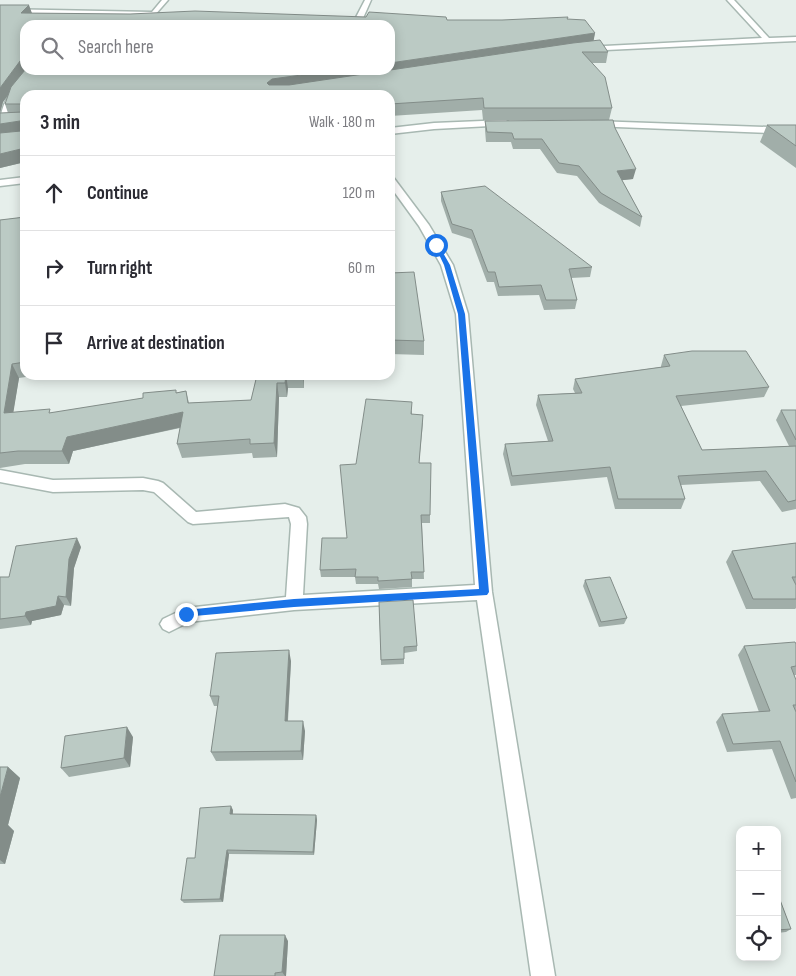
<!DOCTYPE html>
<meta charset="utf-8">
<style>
:root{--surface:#fff;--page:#f2f2f3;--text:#2b2b33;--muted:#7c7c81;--line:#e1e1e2}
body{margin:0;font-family:"Sofia Sans Condensed",sans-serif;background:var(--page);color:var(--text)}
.controls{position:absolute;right:15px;bottom:15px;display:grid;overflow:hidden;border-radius:10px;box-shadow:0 2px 12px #0003}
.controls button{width:45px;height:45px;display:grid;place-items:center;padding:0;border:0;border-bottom:1px solid var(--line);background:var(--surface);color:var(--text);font:25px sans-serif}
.stop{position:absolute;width:15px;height:15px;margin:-11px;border:4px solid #1a73e8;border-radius:50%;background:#fff}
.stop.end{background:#1a73e8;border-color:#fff;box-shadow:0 1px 5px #0008}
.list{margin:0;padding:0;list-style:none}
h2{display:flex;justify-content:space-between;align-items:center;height:65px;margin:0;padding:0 20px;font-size:21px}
h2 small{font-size:16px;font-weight:400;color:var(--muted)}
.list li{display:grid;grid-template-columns:32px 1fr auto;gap:15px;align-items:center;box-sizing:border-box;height:75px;padding:0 20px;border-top:1px solid var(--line)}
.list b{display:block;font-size:19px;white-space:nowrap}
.list em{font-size:16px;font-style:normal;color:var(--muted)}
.icon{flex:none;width:28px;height:28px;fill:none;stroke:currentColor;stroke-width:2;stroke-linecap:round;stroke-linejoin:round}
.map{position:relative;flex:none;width:796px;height:976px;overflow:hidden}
.search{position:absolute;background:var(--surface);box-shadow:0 2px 12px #0003;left:20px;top:20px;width:375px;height:55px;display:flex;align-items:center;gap:12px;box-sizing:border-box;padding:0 18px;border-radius:15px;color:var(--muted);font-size:19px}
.panel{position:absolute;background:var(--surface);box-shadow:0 2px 12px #0003;left:20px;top:90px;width:375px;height:290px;border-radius:15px}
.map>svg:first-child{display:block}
</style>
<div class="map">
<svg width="796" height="976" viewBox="0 0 796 976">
<rect width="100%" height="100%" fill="#e6efeb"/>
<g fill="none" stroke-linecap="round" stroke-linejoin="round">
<defs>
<path id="minor" d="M162,0H168L154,16L0,13V9L152,12Z
M365,0H371L360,25H352Z
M727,0H734L769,38L796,37V41L585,51L581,49L585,47L762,38Z
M28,70H36L14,98L4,124L0,127C0,102 13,88 28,70Z
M506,120L510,123L509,125L434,129L390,134V128L434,123Z
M594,121L796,128V134L591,126V122Z
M390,176L393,177L429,225L453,265L468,314L492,592L555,976H531L477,600L294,610L189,622L169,632L163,629L160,624L163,619L186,608L286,597L291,524L289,517L193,524L188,522L154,492L143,490L53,492L0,482V470L53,480L143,478L158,481L163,483L196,512L285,504L299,508L306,517L307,524L303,595L475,585L456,314L441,265L419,226L390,186Z
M25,177V183L0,186V180Z"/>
</defs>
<use href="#minor" stroke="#a8b8b2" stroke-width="3"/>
<use href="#minor" fill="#fff" fill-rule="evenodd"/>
</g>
<path fill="#a1aea9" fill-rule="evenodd" d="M0,5L32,13L447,20H502L567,19L595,33L593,41L608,52L606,63H592L612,108L609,120H483L482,110L390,116V95H25V162L0,168ZM25,25L390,70H25ZM9,94L5,104L8,113H0L3,102Z
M485,121L615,128L633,179L622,180L642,217L640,227L599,203L577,176L557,173L540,149H513L511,142H486L485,130Z
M767,125H796V168L760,142Z
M441,192L592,267L590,277L571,278L577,300L575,309L544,310L539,295L498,296L494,282H487L471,239L452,233L441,201Z
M25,217V375H39L19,378L13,412L52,413L186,391L189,403L251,400L257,375H304V388H288L287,397H279L277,457L253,458L252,453L182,458L177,444L180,428L73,451L69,464H25L0,468V220Z
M390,273L424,341V355L390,354Z
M664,355L769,387L764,397L681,406L702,450L789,446L776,420L781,410H796V509L782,512L760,481L681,485L685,499L681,509H615L607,477L511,486L503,454L505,444L548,441L536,405L538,395L575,393L573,389L575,379L661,367V366Z
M412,410V414L423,423L419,463L430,515V523H422L424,579H412V587L379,589L378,584H356L355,577H321L320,570L347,538Z
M796,543V608L795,609H746L726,562L732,551Z
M81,547L74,568L71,606L64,605L61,615L32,621L31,625L0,629V577H9Z
M585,580L627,618L624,624L599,627L583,586Z
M379,602L417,646V651L404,653V664L381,665Z
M796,644V675H794L796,680V798L791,799L772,749L727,752L716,722L722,714L759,712L738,655L744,646Z
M291,661L288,721L305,731L303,760L216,761L211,752L218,706H214L210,696Z
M133,737L130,767L69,777L61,768Z
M0,767H8L20,778L8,825L14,831L5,864H0Z
M233,810V814L316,815L317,820L314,855L229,854L223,902L184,903L181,900L195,858Z
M740,883V892L737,885Z
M777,892L791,929L786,932L777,933Z
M288,941L286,976H214Z"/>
<path fill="#838d89" d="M29,5L33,16L21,13Z
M595,33L593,44L268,95L267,83L272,79L338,70H390V63Z
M23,57L25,64V70H26L3,102L0,113V88Z
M20,121L25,133L0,137V124Z
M25,148V162L0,168V154Z
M636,169L633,179L615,181L617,171Z
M12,364L19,378L11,427L4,413Z
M286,375L288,388L287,397L285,383Z
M303,375H304V388Z
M277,383L279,397L277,457L274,443Z
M183,412L187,426L73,451L69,464L62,451L67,437Z
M77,538L81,547L74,568L71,606L66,597L69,559Z
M58,596L64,605L61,615L32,621L31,625L25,616L26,612Z
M289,650L291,661L287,731L285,721Z
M303,721L305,731L303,760L301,751Z
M127,727L133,737L130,767L124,758Z
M8,767L20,778L8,825L14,831L5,864L0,860V797Z
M231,806L233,810L232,818L230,814Z
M316,815L317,820L314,855L313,852Z
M227,850L229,854L223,902L220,899Z
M285,935L288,941L286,976H285L282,972Z"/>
<path fill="#bbcac4" stroke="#838d89" d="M0,5H29L21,13L130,14L195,11L366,17L369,12L446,17L447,20H502L568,17L567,19L585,20L595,33L390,63V25H25V57H23L0,88Z
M600,40L608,52H582L605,77L612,108H484L483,98L390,104V95H25V148L0,154V133L21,131L22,129V123L20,121L0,124V113L22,112V104H5L11,87L25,70H338L272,79L267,83L269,85H289L573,43Z
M613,120L615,128L636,169L617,171L642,217L601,193L579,166L559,163L542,139H514L512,133L487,132L485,121Z
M767,125H796V146Z
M485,186L592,267L569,269L577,300H546L541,285L499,287L495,272H488L472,230L452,224L441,192Z
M25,217V362L12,364L4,413L50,409L49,413L143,398V393L176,390V393L186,391L188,403L251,400L257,375H286L285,383H277L274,443L250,444V439L177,444L183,412L67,437L62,451H18L0,453V220Z
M414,272L424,341L390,340V273Z
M692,351H746L769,387L676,396L702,450L796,446V500L788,502L766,471L678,476L685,499H618L610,467L512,476L505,444L553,441L538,395L582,393L575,379L670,366L664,355Z
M366,399L412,402L411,414L423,415L419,463H431L430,515H421L424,572H411L412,579L378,581V577H355L356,569L320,570L322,538H347L340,465L356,464Z
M781,410H796V440Z
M77,538L69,559L66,597L58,596L56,606L26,612L25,616L0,619V577H9L16,546Z
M796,543V577H792L796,585V599H753L732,551Z
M610,577L627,618L601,622L585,580Z
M413,600L417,646L404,647V659L381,660L379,602Z
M795,642L796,644V666L791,667L796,680V705H793L796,712V782L780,741L733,744L722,714L770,711L744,646Z
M289,650L285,721H303L301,751L211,752L219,696H210L216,653Z
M127,727L124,758L61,768L65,736Z
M0,767H8L0,797Z
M231,806L230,814L316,815L313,852L227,850L220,899L181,900L187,858H195L200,808Z
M777,892L791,929L777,930Z
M220,935H285L282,972L275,973V976H214Z"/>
<path fill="#1a73e8" d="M434,244H438L450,265L465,314L489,592L487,595L294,607L183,617V612L186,610L294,599L479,589L458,314L444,265Z"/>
</svg>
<div class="controls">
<button>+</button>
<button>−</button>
<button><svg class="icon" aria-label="locate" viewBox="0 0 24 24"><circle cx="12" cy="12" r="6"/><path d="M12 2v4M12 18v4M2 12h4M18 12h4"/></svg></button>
</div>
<div class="stop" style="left:436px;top:245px"></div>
<div class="stop end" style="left:186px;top:614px"></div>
<div class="search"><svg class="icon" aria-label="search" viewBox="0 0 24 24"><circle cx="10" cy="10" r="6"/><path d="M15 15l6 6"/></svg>Search here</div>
<section class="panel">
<h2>3 min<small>Walk · 180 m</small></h2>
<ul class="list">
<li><svg class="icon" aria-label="ahead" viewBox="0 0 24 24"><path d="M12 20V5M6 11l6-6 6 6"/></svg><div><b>Continue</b></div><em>120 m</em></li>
<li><svg class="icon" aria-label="right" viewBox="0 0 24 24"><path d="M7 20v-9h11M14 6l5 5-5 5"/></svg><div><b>Turn right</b></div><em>60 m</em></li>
<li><svg class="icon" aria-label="arrive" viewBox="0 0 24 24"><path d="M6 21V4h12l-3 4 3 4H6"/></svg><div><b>Arrive at destination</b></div></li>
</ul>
</section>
</div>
